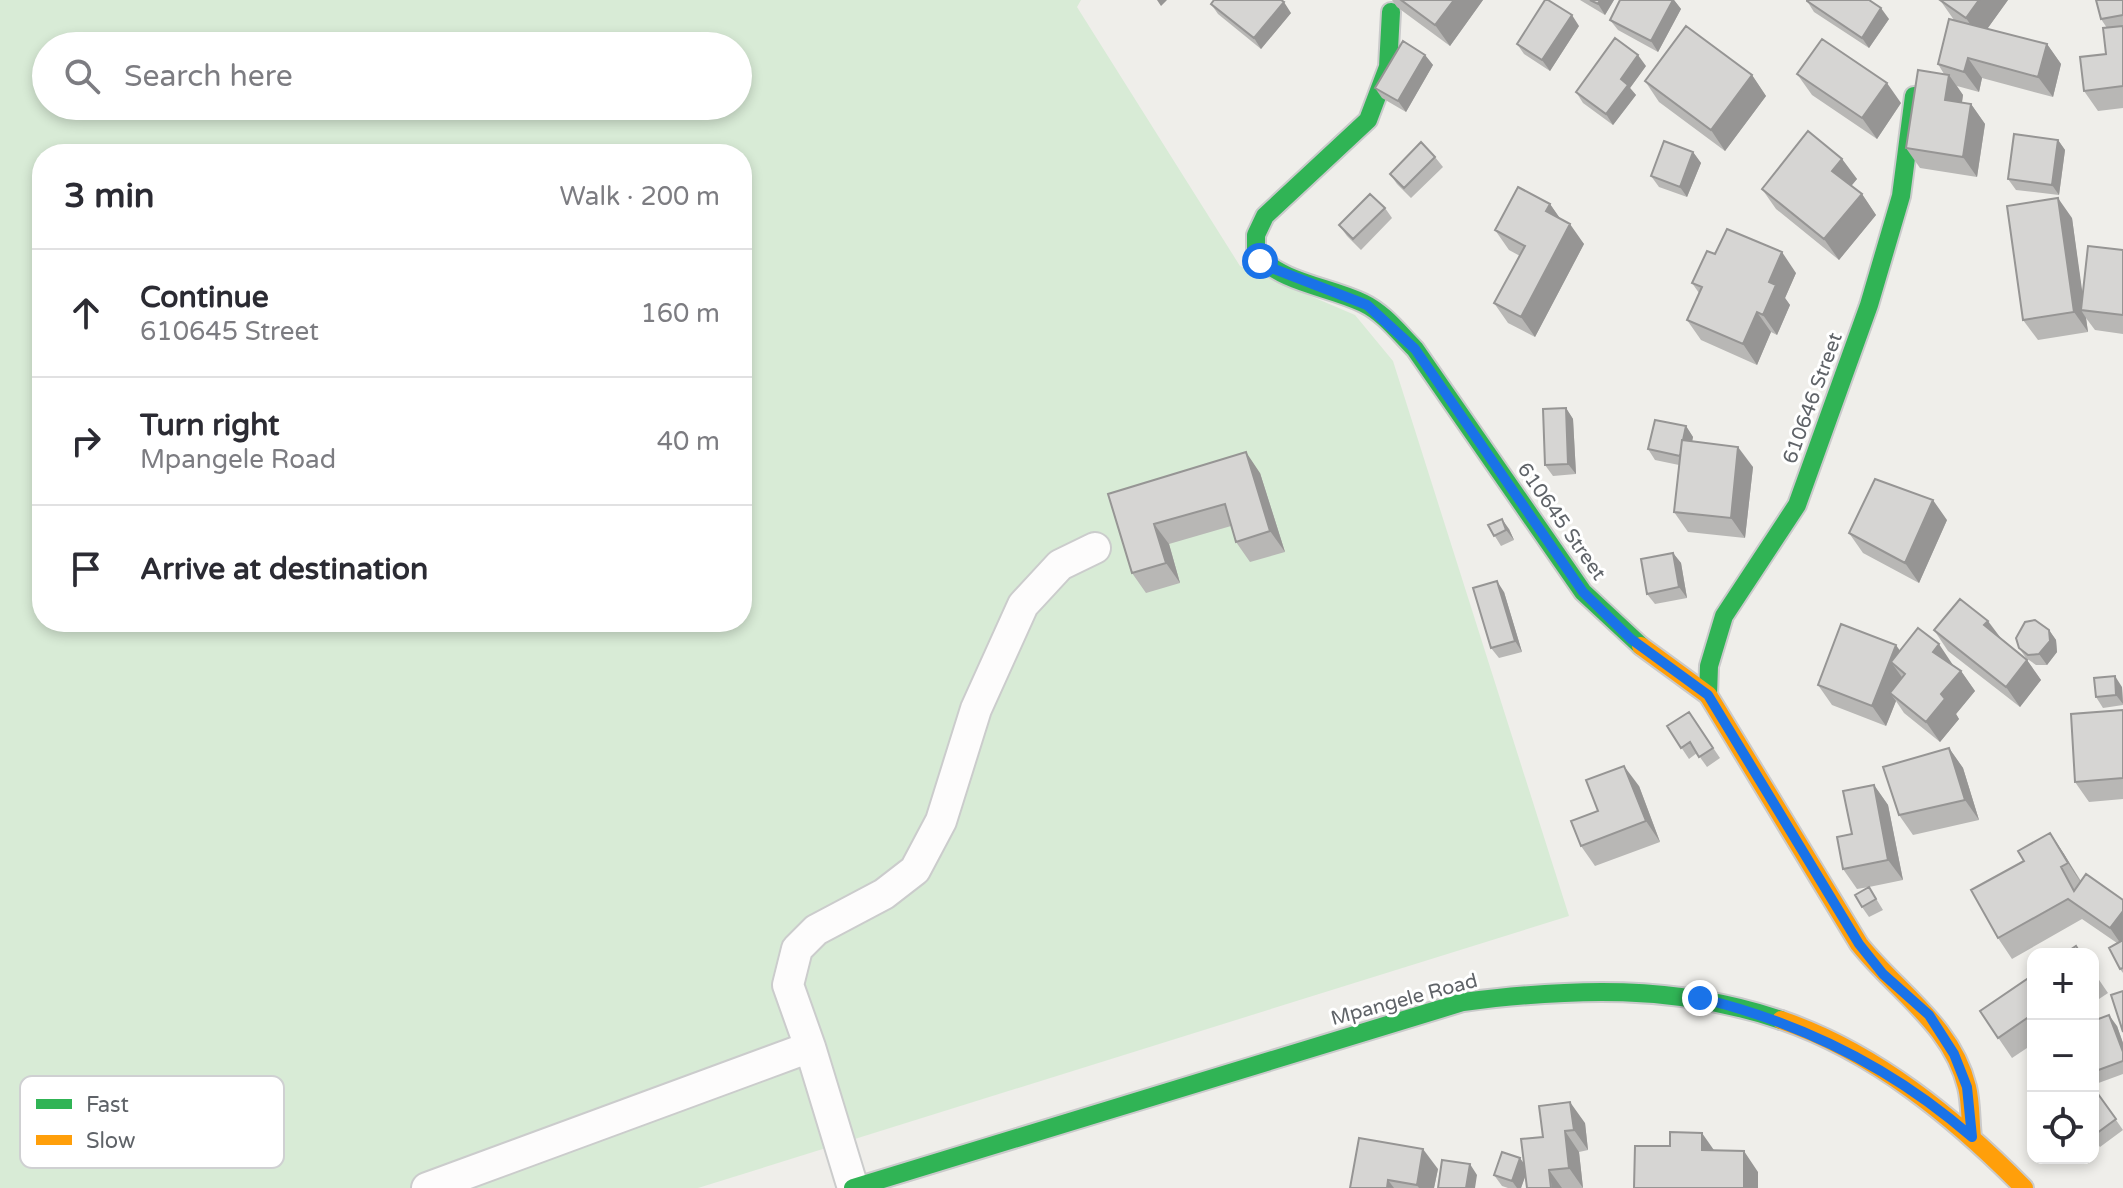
<!DOCTYPE html>
<meta charset="utf-8">
<style>
:root{--surface:#fff;--page:#f2f2f3;--text:#2b2b33;--muted:#7c7c81;--line:#e1e1e2}
body{margin:0;font-family:"Varela Round",sans-serif;background:var(--page);color:var(--text)}
.controls{position:absolute;right:24px;bottom:24px;display:grid;overflow:hidden;border-radius:16px;box-shadow:0 4px 12px #0003}
.controls button{width:72px;height:72px;display:grid;place-items:center;padding:0;border:0;border-bottom:2px solid var(--line);background:var(--surface);color:var(--text);font:40px sans-serif}
.stop{position:absolute;width:24px;height:24px;margin:-18px;border:6px solid #1a73e8;border-radius:50%;background:#fff}
.stop.end{background:#1a73e8;border-color:#fff;box-shadow:0 2px 8px #0008}
.list{margin:0;padding:0;list-style:none}
h2{display:flex;justify-content:space-between;align-items:center;height:104px;margin:0;padding:0 32px;font-size:34px}
h2 small{font-size:26px;font-weight:400;color:var(--muted)}
.list li{display:grid;grid-template-columns:52px 1fr auto;gap:24px;align-items:center;box-sizing:border-box;height:128px;padding:0 32px;border-top:2px solid var(--line)}
.list b{display:block;font-size:30px;white-space:nowrap}
.list p{margin:0;font-size:26px;white-space:nowrap;color:var(--muted)}
.list em{font-size:26px;font-style:normal;color:var(--muted)}
.icon{flex:none;width:44px;height:44px;fill:none;stroke:currentColor;stroke-width:2;stroke-linecap:round;stroke-linejoin:round}
.map{position:relative;flex:none;width:2123px;height:1188px;overflow:hidden}
.search{position:absolute;background:var(--surface);box-shadow:0 4px 12px #0003;left:32px;top:32px;width:720px;height:88px;display:flex;align-items:center;gap:20px;box-sizing:border-box;padding:0 28px;border-radius:44px;color:var(--muted);font-size:30px}
.panel{position:absolute;background:var(--surface);box-shadow:0 4px 12px #0003;left:32px;top:144px;width:720px;height:488px;border-radius:32px}
.map>svg:first-child{display:block}
</style>
<div class="map">
<svg width="2123" height="1188" viewBox="0 0 2123 1188">
<rect width="100%" height="100%" fill="#efeeea"/>
<path fill="#d8ebd6" fill-rule="evenodd" d="M0,0H1081L1077,7L1240,266L1355,315L1393,361L1569,916L698,1188H0ZM46,46H738V106H46ZM42,154H742V622H42Z"/>
<g fill="none" stroke-linecap="round" stroke-linejoin="round">
<defs>
<path id="lane" d="M810,1047L788,985L797,949L816,930L884,894L915,870L941,821L976,709L1023,605L1060,565L1095,548
M427,1188L810,1047L853,1188"/>
<path id="fast" d="M1391,12L1388,67L1368,120L1265,216L1256,235V254C1284,284 1328,286 1363,303C1384,313 1399,333 1415,349L1583,592L1641,646
M1708,695L1709,666L1724,616L1797,505L1869,305L1901,196L1914,96
M853,1188L1463,1002C1572,988 1675,984 1781,1020"/>
<path id="slow" d="M1641,646L1708,695L1859,944C1896,991 1952,1025 1967,1087C1971,1103 1970,1121 1972,1137
M1781,1020C1875,1052 1955,1118 2024,1188"/>
</defs>
<use href="#lane" stroke="#cbcccc" stroke-width="34"/>
<use href="#fast" stroke="#cacacb" stroke-width="22"/>
<use href="#slow" stroke="#cacacb" stroke-width="22"/>
<use href="#lane" stroke="#fdfcfc" stroke-width="30"/>
<use href="#fast" stroke="#30b455" stroke-width="18"/>
<use href="#slow" stroke="#ff9f0a" stroke-width="18"/>
</g>
<path fill="#b8b7b5" d="M1392,0H1483L1450,46L1397,7Z
M1580,0H1614L1605,15Z
M1620,0H1674L1681,9L1658,52L1618,30L1610,20Z
M1940,0H2008L1987,29L2047,44L2061,64L2053,97L1982,78L1979,92L1957,86L1963,95L1962,103L1971,104L1985,124L1977,177L1920,168L1906,148L1944,74L1938,64L1954,20Z
M2123,0V108L2098,111L2084,91L2106,54L2107,28L2101,19Z
M1807,1L1889,19L1869,48L1814,12Z
M1211,4L1291,13L1261,49L1218,14Z
M1579,26L1550,71L1524,54L1517,44Z
M1425,55L1433,65L1406,112L1382,98L1375,88Z
M1646,66L1630,88L1636,95L1613,125L1583,103L1576,92Z
M1797,74L1901,103L1877,139L1812,95Z
M1752,75L1766,96L1725,151L1659,102L1645,81Z
M2058,140L2065,150L2059,195L2016,190L2008,179Z
M1693,152L1701,163L1687,197L1659,187L1651,176Z
M1435,157L1443,167L1411,198L1397,184L1390,174Z
M1842,159L1857,179L1851,186L1862,194L1876,215L1839,260L1776,209L1762,189Z
M1550,204L1560,219L1584,244L1535,337L1508,323L1494,303L1520,256L1509,250L1495,230Z
M1385,208L1392,218L1361,250L1347,236L1339,225Z
M2072,218L2082,294L2123,250V334L2095,330L2086,318L2088,332L2038,340L2023,320Z
M1715,254L1796,273L1785,298L1790,305L1777,335L1771,332L1757,365L1701,340L1687,320L1699,293L1692,283Z
M1566,408L1573,419L1576,474L1553,476L1545,465Z
M1686,426L1693,437L1692,441L1753,467L1745,538L1688,532L1674,512L1679,465L1655,460L1648,449Z
M1260,473L1285,552L1250,562L1236,542L1231,526L1169,544L1180,583L1146,593L1132,573L1108,494Z
M1947,520L1919,583L1863,553L1849,533Z
M1488,525L1509,529L1514,540L1501,546Z
M1673,553L1681,563L1687,598L1655,604L1647,594Z
M1504,592L1522,652L1499,658L1491,648Z
M1934,630L2001,638L2027,660L2041,680L2020,707L1948,651Z
M2049,630L2056,640L2057,652L2047,665H2036L2026,658L2019,648Z
M1900,651L1953,665L1961,671L1975,691L1956,714L1959,719L1940,742L1904,713L1896,701L1886,726L1832,705L1818,685Z
M2122,687L2123,705L2103,708L2096,697Z
M2123,710V799L2089,802L2075,782Z
M1689,712L1720,758L1707,767L1697,753L1689,759L1667,726Z
M1949,748L1963,768L1979,820L1913,835L1899,815Z
M1874,785L1888,805L1903,880L1869,887L1883,910L1869,917L1862,907L1869,887L1857,889L1843,869L1852,834Z
M1639,786L1660,842L1595,866L1581,846L1598,811Z
M2050,833L2064,854L2081,881L2123,900V973L2120,969L2117,943L2082,919L2012,959L1998,938Z
M2093,971L2108,993L2093,1003Z
M2033,975V1044L2012,1058L1980,1011Z
M2093,1021L2117,1026L2123,1043V1074L2093,1085Z
M2093,1087L2123,1130L2100,1147L2093,1138Z
M1585,1123L1588,1150L1579,1152L1583,1188H1527L1525,1176L1521,1188H1508L1502,1186L1494,1175L1524,1164L1543,1137Z
M1438,1169L1434,1188H1350Z"/>
<path fill="#969594" d="M1157,0H1167L1161,6Z
M1454,0H1483L1450,46L1435,25Z
M1600,0H1614L1605,15L1598,4Z
M1673,0H1674L1681,9L1658,52L1651,41Z
M1979,0H2008L1980,39L1966,18Z
M1284,2L1291,13L1261,49L1254,38Z
M1881,8L1889,19L1869,48L1862,38Z
M1572,15L1579,26L1550,71L1542,60Z
M2047,44L2061,64L2053,97L2038,77Z
M1425,55L1433,65L1406,112L1398,101Z
M1638,55L1646,66L1630,88L1636,95L1613,125L1606,114L1621,79Z
M1968,58L1982,78L1979,92L1964,72Z
M1752,75L1766,96L1725,151L1711,130Z
M1949,75L1963,95L1959,120L1945,100Z
M1887,83L1901,103L1877,139L1862,118Z
M1971,104L1985,124L1977,177L1963,157Z
M2058,140L2065,150L2059,195L2052,185Z
M1693,152L1701,163L1687,197L1680,187Z
M1842,159L1857,179L1847,191L1832,171Z
M1862,194L1876,215L1839,260L1824,239Z
M2058,198L2072,218L2085,311L2081,310L2086,318L2088,332L2074,312Z
M1550,204L1564,224L1546,211Z
M1570,224L1584,244L1535,337L1521,317Z
M1782,252L1796,273L1785,298L1790,305L1777,335L1763,315L1769,282Z
M1757,312L1771,332L1757,365L1743,344Z
M1566,408L1573,419L1576,474L1568,464Z
M1686,426L1693,437L1687,466L1680,456Z
M1738,447L1753,467L1745,538L1731,518Z
M1246,452L1260,473L1285,552L1270,531Z
M1933,500L1947,520L1919,583L1905,563Z
M1502,519L1509,529L1514,540L1506,530Z
M1154,524L1169,544L1180,583L1166,563Z
M1673,553L1681,563L1687,598L1679,587Z
M1497,581L1504,592L1522,652L1515,641Z
M1988,621L2003,641L1984,625Z
M2049,630L2056,640L2057,652L2047,665L2039,654Z
M1939,644L1953,665L1947,672L1933,652Z
M1896,645L1910,665L1891,662L1904,680L1890,693L1896,701L1886,726L1872,706Z
M2027,660L2041,680L2020,707L2006,687Z
M1961,671L1975,691L1956,714L1959,719L1940,742L1926,722L1941,694Z
M2115,676L2122,687L2123,704L2116,695Z
M1949,748L1963,768L1979,820L1965,800Z
M1624,766L1639,786L1660,842L1646,821Z
M1874,785L1888,805L1903,880L1888,860Z
M2050,833L2064,854L2082,884L2068,863Z
M2123,911V947L2110,928Z
M2109,1015L2117,1026L2123,1043V1052Z
M1570,1102L1585,1123L1588,1150L1574,1130Z
M1565,1131L1579,1152L1583,1188L1569,1168Z
M1702,1133L1716,1153L1702,1150Z
M1423,1149L1438,1169L1434,1188H1419L1417,1185Z
M1744,1151L1758,1172V1188H1744Z
M1520,1158L1528,1169L1521,1188H1517L1512,1181Z
M1470,1164L1477,1175L1475,1188H1466Z
M1549,1170L1562,1188H1552Z
M1388,1180L1394,1188H1387Z"/>
<path fill="#d6d5d3" stroke="#969594" stroke-width="2" d="M1214,0H1281L1284,2L1254,38L1211,4Z
M1401,0H1454L1435,25Z
M1545,0H1548L1572,15L1542,60L1517,44Z
M1590,0H1600L1598,4Z
M1620,0H1673L1651,41L1610,20Z
M1807,0H1869L1881,8L1862,38L1807,1Z
M1940,0H1979L1966,18Z
M2096,0H2123V15L2101,19Z
M1949,19L2047,44L2038,77L1968,58L1964,72L1938,64Z
M1686,26L1752,75L1711,130L1645,81Z
M2123,26V86L2084,91L2080,57L2106,54L2103,28Z
M1615,38L1638,55L1621,79L1628,85L1606,114L1576,92Z
M1822,39L1887,83L1862,118L1797,74Z
M1403,41L1425,55L1398,101L1375,88Z
M1918,70L1949,75L1945,100L1971,104L1963,157L1906,148Z
M1808,131L1842,159L1832,171L1862,194L1824,239L1762,189Z
M2014,134L2058,140L2052,185L2008,179Z
M1664,141L1693,152L1680,187L1651,176Z
M1421,142L1435,157L1404,188L1390,174Z
M1518,187L1550,204L1546,211L1570,224L1521,317L1494,303L1525,246L1495,230Z
M1370,194L1385,208L1353,239L1339,225Z
M2058,198L2074,312L2023,320L2007,206Z
M1727,229L1782,252L1769,282L1776,285L1763,315L1757,312L1743,344L1687,320L1702,287L1692,283L1707,251L1715,254Z
M2088,246L2123,250V315L2081,310Z
M1566,408L1568,464L1545,465L1543,409Z
M1655,420L1686,426L1683,440H1682L1680,456L1648,449Z
M1682,440L1738,447L1731,518L1674,512Z
M1246,452L1270,531L1236,542L1225,504L1154,524L1166,563L1132,573L1108,494Z
M1875,479L1933,500L1905,563L1849,533Z
M1502,519L1506,530L1494,536L1488,525Z
M1673,553L1679,587L1647,594L1641,559Z
M1497,581L1515,641L1491,648L1473,588Z
M1960,599L1988,621L1984,625L2027,660L2006,687L1934,630Z
M2035,620L2049,630L2050,641L2039,654L2028,655L2019,648L2016,638L2025,622Z
M1841,624L1896,645L1872,706L1818,685Z
M1918,628L1939,644L1933,652L1961,671L1941,694L1945,699L1926,722L1890,693L1905,674L1891,662Z
M2115,676L2116,695L2096,697L2094,678Z
M2123,710V778L2075,782L2071,714Z
M1689,712L1713,748L1699,757L1690,742L1681,748L1667,726Z
M1949,748L1965,800L1899,815L1883,767Z
M1624,766L1646,821L1581,846L1571,821L1598,811L1586,780Z
M1874,785L1888,860L1843,869L1837,837L1852,834L1843,791Z
M2050,833L2068,863L2061,867L2074,891L2086,874L2123,900V911L2110,928L2068,899L1998,938L1971,890L2024,861L2018,851Z
M1869,887L1876,899L1862,907L1855,895Z
M2123,940V968L2120,969L2109,948Z
M2076,946L2081,954H2064Z
M2033,975V1014L1998,1038L1980,1011Z
M2123,991V1032L2111,995Z
M2109,1015L2123,1052V1061L2093,1072V1021Z
M2093,1087L2116,1119L2093,1136Z
M1570,1102L1574,1130L1565,1131L1569,1168L1549,1170L1551,1188H1527L1521,1139L1543,1137L1539,1106Z
M1670,1132L1702,1133V1150L1744,1151V1188H1634L1635,1146H1670Z
M1359,1138L1423,1149L1417,1185L1388,1180L1387,1188H1350Z
M1502,1152L1520,1158L1512,1181L1494,1175Z
M1442,1160L1470,1164L1466,1188H1438Z"/>
<g fill="none" stroke-linecap="round" stroke-linejoin="round">
<path stroke="#1a73e8" stroke-width="10" d="M1260,261L1269,267L1367,305L1415,349L1583,592L1631,639L1708,695L1859,944L1883,974L1929,1015L1954,1054L1967,1087L1972,1137C1893,1068 1803,1023 1700,998"/>
</g>
<g text-anchor="middle" stroke-width="6" stroke-linejoin="round" paint-order="stroke">
<g font-size="20" fill="#5f6368" stroke="#fff">
<text transform="translate(1812 398) rotate(-70)" y="7">610646 Street</text>
<text transform="translate(1562 521) rotate(55)" y="7">610645 Street</text>
<text transform="translate(1404 999) rotate(-15)" y="7">Mpangele Road</text>
</g>
</g>
<rect x="20" y="1076" width="264" height="92" rx="12" fill="#fff" stroke="#cfd0d2" stroke-width="2"/>
<rect x="36" y="1099" width="36" height="10" fill="#30b455"/>
<rect x="36" y="1135" width="36" height="10" fill="#ff9f0a"/>
<g font-size="22" fill="#5f6368">
<text x="86" y="1112">Fast</text>
<text x="86" y="1148">Slow</text>
</g>
</svg>
<div class="controls">
<button>+</button>
<button>−</button>
<button><svg class="icon" aria-label="locate" viewBox="0 0 24 24"><circle cx="12" cy="12" r="6"/><path d="M12 2v4M12 18v4M2 12h4M18 12h4"/></svg></button>
</div>
<div class="stop" style="left:1260px;top:261px"></div>
<div class="stop end" style="left:1700px;top:998px"></div>
<div class="search"><svg class="icon" aria-label="search" viewBox="0 0 24 24"><circle cx="10" cy="10" r="6"/><path d="M15 15l6 6"/></svg>Search here</div>
<section class="panel">
<h2>3 min<small>Walk · 200 m</small></h2>
<ul class="list">
<li><svg class="icon" aria-label="ahead" viewBox="0 0 24 24"><path d="M12 20V5M6 11l6-6 6 6"/></svg><div><b>Continue</b><p>610645 Street</p></div><em>160 m</em></li>
<li><svg class="icon" aria-label="right" viewBox="0 0 24 24"><path d="M7 20v-9h11M14 6l5 5-5 5"/></svg><div><b>Turn right</b><p>Mpangele Road</p></div><em>40 m</em></li>
<li><svg class="icon" aria-label="arrive" viewBox="0 0 24 24"><path d="M6 21V4h12l-3 4 3 4H6"/></svg><div><b>Arrive at destination</b></div></li>
</ul>
</section>
</div>
